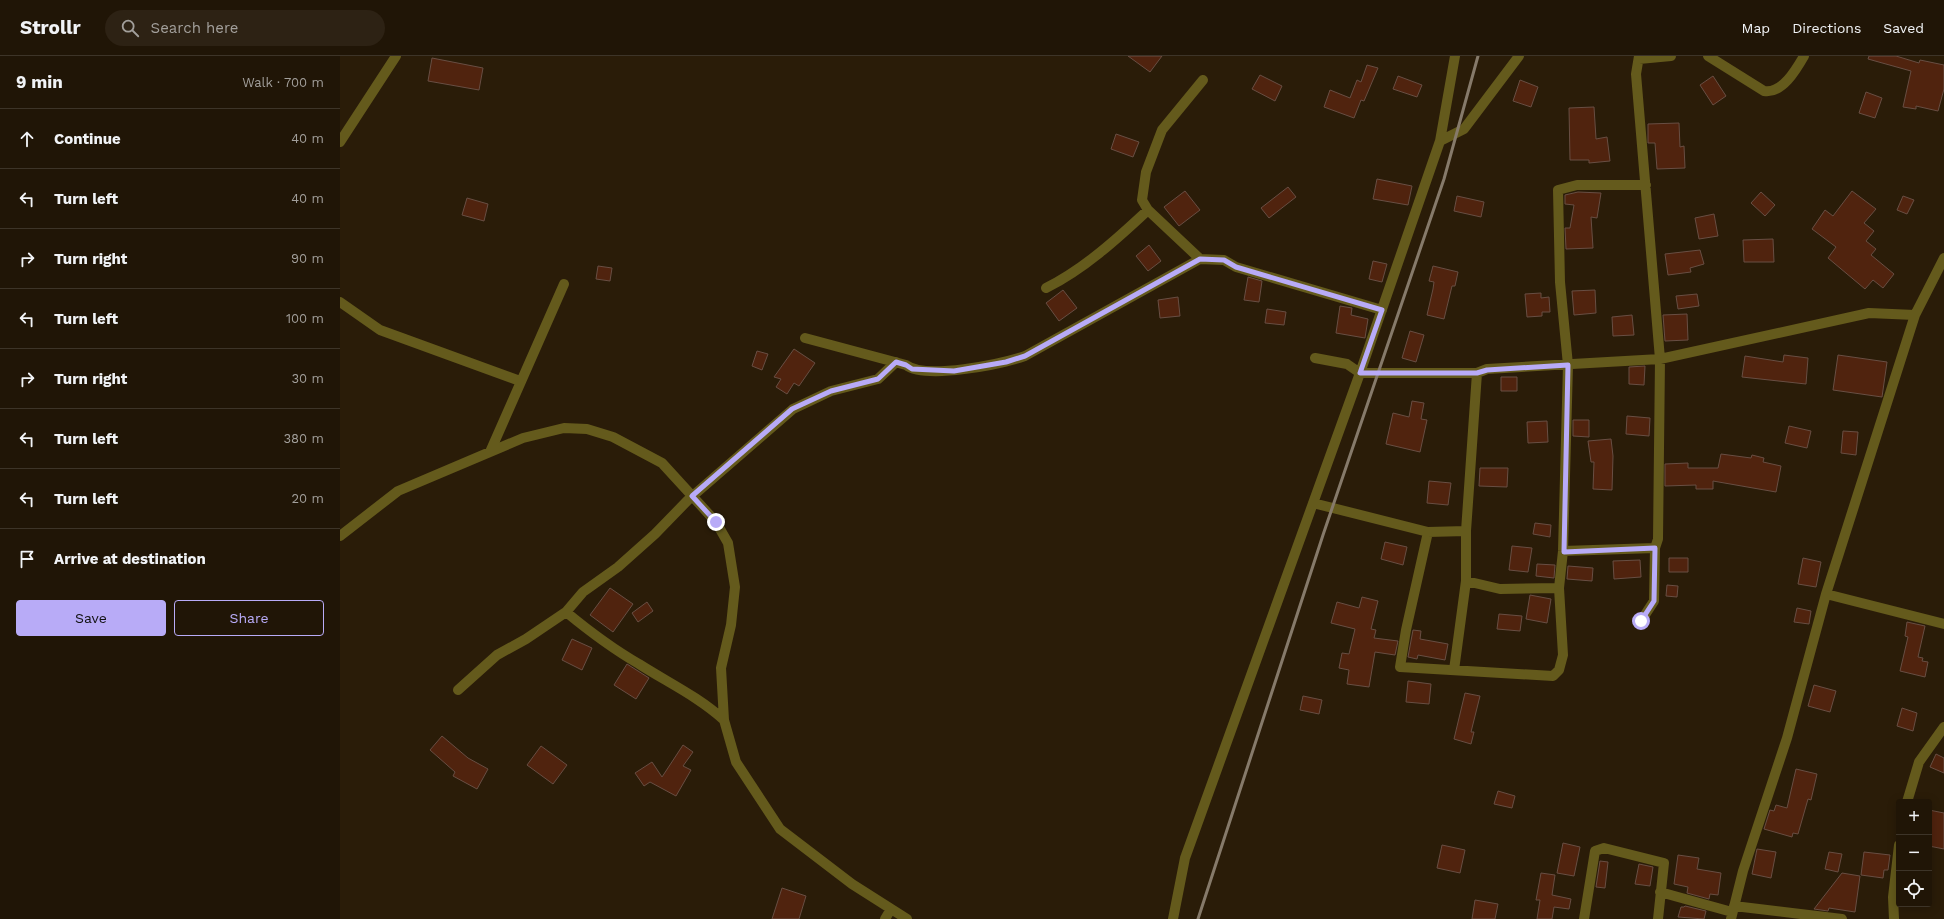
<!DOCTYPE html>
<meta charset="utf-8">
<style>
:root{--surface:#201506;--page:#2d2214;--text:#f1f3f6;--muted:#a29f9b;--line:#3d3428;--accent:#b8abf7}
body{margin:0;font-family:"Work Sans",sans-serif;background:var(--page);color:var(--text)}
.controls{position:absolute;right:12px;bottom:12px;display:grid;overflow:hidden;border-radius:4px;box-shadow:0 2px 10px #0003}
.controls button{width:36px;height:36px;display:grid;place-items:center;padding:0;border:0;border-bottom:1px solid var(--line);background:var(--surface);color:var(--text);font:20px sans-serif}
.stop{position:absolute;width:12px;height:12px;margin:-9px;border:3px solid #b8abf7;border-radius:50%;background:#fff}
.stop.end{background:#b8abf7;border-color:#fff;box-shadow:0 1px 4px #0008}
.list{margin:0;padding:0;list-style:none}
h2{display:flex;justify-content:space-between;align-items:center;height:52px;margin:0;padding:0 16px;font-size:17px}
h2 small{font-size:13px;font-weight:400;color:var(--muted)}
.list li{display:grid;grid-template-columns:26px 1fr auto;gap:12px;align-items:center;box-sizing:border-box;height:60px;padding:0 16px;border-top:1px solid var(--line)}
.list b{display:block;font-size:15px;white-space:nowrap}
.list em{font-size:13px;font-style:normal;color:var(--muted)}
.actions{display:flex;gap:8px;padding:12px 16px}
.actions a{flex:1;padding:9px 0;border:1px solid var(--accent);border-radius:4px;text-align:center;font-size:14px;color:var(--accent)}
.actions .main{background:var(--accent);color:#111}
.icon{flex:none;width:22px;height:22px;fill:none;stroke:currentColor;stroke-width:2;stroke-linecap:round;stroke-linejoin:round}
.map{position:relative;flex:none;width:1604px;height:863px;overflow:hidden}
header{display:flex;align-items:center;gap:24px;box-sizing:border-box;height:56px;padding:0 20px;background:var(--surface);border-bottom:1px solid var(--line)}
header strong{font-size:19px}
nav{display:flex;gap:22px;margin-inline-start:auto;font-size:14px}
.search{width:280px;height:36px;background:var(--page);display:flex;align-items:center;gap:10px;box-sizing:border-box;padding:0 14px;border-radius:22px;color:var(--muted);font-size:15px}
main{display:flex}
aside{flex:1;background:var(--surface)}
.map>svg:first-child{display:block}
</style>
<header>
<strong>Strollr</strong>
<div class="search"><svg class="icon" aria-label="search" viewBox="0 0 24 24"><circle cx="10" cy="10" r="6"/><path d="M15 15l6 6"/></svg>Search here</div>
<nav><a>Map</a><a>Directions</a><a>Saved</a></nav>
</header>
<main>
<aside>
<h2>9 min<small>Walk · 700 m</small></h2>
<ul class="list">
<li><svg class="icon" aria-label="ahead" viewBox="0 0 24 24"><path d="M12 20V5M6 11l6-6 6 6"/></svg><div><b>Continue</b></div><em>40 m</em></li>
<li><svg class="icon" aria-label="left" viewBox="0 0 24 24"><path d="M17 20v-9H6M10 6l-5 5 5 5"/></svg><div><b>Turn left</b></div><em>40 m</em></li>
<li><svg class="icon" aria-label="right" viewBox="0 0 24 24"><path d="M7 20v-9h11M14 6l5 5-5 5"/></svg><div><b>Turn right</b></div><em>90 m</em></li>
<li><svg class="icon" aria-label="left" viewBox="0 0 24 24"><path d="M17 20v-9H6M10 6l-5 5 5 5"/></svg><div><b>Turn left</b></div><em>100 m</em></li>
<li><svg class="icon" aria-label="right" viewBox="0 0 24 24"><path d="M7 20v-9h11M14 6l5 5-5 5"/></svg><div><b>Turn right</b></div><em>30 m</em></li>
<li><svg class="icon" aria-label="left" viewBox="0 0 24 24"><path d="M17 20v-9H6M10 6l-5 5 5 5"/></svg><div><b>Turn left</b></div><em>380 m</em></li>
<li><svg class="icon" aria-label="left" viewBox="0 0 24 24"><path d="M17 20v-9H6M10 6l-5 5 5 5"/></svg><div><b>Turn left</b></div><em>20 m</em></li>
<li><svg class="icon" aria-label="arrive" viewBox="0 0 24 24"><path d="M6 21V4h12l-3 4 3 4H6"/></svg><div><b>Arrive at destination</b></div></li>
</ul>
<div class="actions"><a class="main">Save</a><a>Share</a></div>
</aside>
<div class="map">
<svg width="1604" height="863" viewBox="0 0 1604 863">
<rect width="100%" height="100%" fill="#2a1c08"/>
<path fill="#50230e" stroke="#684e43" d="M788,0H822L810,16Z
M1529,0H1556L1579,7L1580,4L1604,9V33L1598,55L1576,50V53L1563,51L1571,15L1528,3Z
M92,2L143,12L139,34L88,25Z
M1027,9L1038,12L1024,45L1021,44L1014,62L984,51L990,34L1010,42L1017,24L1021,26Z
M920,19L942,30L935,45L912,33Z
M1058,20L1082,29L1077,41L1053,33Z
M1373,20L1386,40L1373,49L1360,29Z
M1180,24L1198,31L1191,51L1173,45Z
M1526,36L1542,42L1535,62L1519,57Z
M1254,51L1256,83L1267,81L1270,105L1249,107V104H1230L1229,52Z
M1339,67L1340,91L1344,90L1345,112L1317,113L1315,87H1308V68Z
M776,78L799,86L793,101L771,93Z
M1037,123L1072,130L1068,149L1033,143Z
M948,131L956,141L929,162L921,152Z
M845,135L860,154L839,170L824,151Z
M1512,135L1536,153L1524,167L1534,175L1526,185L1536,193L1531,199L1554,218L1543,232L1533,224L1525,233L1488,202L1496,191L1472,173L1485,154L1493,160Z
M1238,136L1261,137L1257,162L1251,161L1253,192L1226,193L1225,172H1230L1234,149L1225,148V139Z
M1421,136L1435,149L1425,160L1411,147Z
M1117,140L1144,146L1141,161L1114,155Z
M1563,140L1574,144L1567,158L1557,154Z
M127,142L148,148L144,165L122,159Z
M1374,158L1378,180L1359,183L1355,162Z
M1433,183L1434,206H1404L1403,184Z
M809,189L821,205L808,215L796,200Z
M1360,194L1364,208L1350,212L1351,216L1328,219L1325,198Z
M1033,205L1047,208L1042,226L1029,223Z
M258,210L272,212L270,225L256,223Z
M1093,210L1118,216L1115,230H1112L1104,263L1087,259L1093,233L1094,226L1089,225Z
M908,221L922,225L919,246L904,244Z
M723,234L737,252L719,265L706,247Z
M1255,234L1256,257L1234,259L1232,235Z
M1201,237V242L1209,241L1210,256H1202V260L1187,261L1185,238Z
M1357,238L1359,250L1338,253L1336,240Z
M838,241L840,260L820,262L818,244Z
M1000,250L1012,252L1011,259L1028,263L1025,282L996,277Z
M927,253L946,256L944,269L925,267Z
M1347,258L1348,284L1325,285L1323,259Z
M1292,259L1294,279L1273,280L1272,261Z
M1070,275L1084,279L1076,306L1062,302Z
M454,293L475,307L459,330L454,327L447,338L436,331L441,323L434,321Z
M417,295L428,298L422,314L412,310Z
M1444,299L1468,302L1466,328L1402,321L1405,300L1443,306Z
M1498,299L1547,306L1542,341L1493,334Z
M1305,310L1304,329L1289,328V311Z
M1161,321H1177V335H1161Z
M1072,345L1084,347L1081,363L1087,364L1080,396L1046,388L1053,357L1069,361Z
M1287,360L1310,362L1309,380L1286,378Z
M1233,364H1249V381L1233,380Z
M1207,365L1208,386L1188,387L1187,366Z
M1449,370L1471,375L1467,392L1445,387Z
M1503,375L1518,376L1516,399L1501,397Z
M1271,383L1273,400L1272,434L1253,433L1254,406H1251L1248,385Z
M1381,398L1411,402L1412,399L1424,402L1423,406L1441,410L1436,436L1373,425V433H1356V429L1325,430V408L1348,407V412H1378Z
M1140,412H1168L1167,431L1139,430Z
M1089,425L1111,427L1108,449L1087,447Z
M1195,467L1211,469L1210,481L1193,478Z
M1045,486L1067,491L1063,509L1041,503Z
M1172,490L1192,492L1188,516L1169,514Z
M1329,502H1348V516H1329Z
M1463,502L1481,506L1476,531L1458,528Z
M1300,504L1301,521L1274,523L1273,505Z
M1197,508L1215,509L1214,522L1196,520Z
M1228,510L1253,512L1252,525L1227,523Z
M1327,529L1338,530L1337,541L1326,540Z
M270,532L293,548L273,576L250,559Z
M1190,539L1211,543L1207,567L1186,563Z
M1022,541L1038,545L1031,573L1036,574L1034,582L1058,585L1055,599L1035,596L1029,631L1007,628L1009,614L999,612L1002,597L1009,598L1015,573L991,567L997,546L1019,552Z
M307,546L313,555L298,566L292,557Z
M1457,552L1471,555L1469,568L1454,566Z
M1159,558L1182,560L1180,575L1157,573Z
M1567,566L1585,570L1578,601L1583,602L1582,605L1588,606L1585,621L1560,615L1568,581L1565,580Z
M1073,574L1081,575L1080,583L1108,588L1105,604L1078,599L1077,603L1068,601Z
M232,583L252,592L242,614L222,604Z
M287,608L309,622L296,643L274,629Z
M1068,625L1091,628L1089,648L1066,646Z
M1474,629L1496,635L1490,656L1468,650Z
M1125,637L1140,640L1131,676H1134L1131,688L1114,683Z
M963,640L982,644L979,658L960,654Z
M1562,652L1577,657L1573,675L1557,670Z
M102,680L128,702L148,713L137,733L113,720L115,716L90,694Z
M343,689L353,696L343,710L351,714L336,740L310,726L304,730L295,717L312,706L322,721Z
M201,690L227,709L213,728L187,709Z
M1596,698L1604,702V717L1590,711Z
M1456,713L1477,718L1471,744L1468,743L1458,778L1453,777L1452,781L1424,773L1430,754L1434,755L1436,749L1447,752Z
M1158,735L1175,740L1172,752L1154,748Z
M1589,754L1604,757V793L1589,790Z
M1223,787L1240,791L1234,820L1217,817Z
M1102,789L1125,794L1120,817L1097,812Z
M1417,793L1436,796L1431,822L1412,818Z
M1489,796L1502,798L1498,816L1485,813Z
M1524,796L1550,799L1548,814H1544L1543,822L1521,819Z
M1338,799L1359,802L1357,813L1381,817L1378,839L1370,838L1369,843L1347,837L1348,831L1334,828Z
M1260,805L1268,806L1265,832L1256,831Z
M1299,808L1313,811L1310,830L1295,828Z
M1201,817L1215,819L1212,839L1231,843L1229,853L1214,851L1212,863H1197L1200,844H1196Z
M1502,817L1520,820L1515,856L1489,852L1488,855L1474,853Z
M442,832L466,840L459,863H432Z
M1135,844L1158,848L1155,863H1132Z
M1345,850L1366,855L1364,863L1338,861L1341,851H1344Z"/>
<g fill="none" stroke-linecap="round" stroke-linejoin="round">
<path stroke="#645a1c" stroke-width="10" d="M1299,0L1296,18L1320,303L1318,483L1315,492L1314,545L1301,565
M1368,0L1424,35C1442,38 1456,14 1464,0
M1299,3L1331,0
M1100,85L1124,73L1179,0
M0,86L56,0
M860,203L808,154L802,144L806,116L822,74L863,24
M706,232C744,213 777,183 808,154
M0,246L40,274L180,325
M465,282L566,309C586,324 661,308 685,300L860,203L884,204L896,211L1042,254
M975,302L1007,308L1020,317H1137L1147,313L1320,303L1529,257L1575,259
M150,396L224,228
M973,447L1088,476L1126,475
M1088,476L1066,574L1060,611L1213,620L1219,614L1223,599L1219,532L1223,495L1228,309L1220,226L1218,134L1237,129H1306
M0,480L58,435L183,382L224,372L247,373L273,381L322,407L376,466L388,487L395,531L391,569L381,612L384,664L396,706L440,773L512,828L567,863
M1223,495L1315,492
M1126,525L1160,533L1219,532
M1486,538L1604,568
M226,556C249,575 273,593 299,608C327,626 359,641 384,664
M1114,614L1126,525V475L1137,317
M118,634L157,599L186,583L226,556L243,536L278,511L315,478L348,444L453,353L491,335L538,323L556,306
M1567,746L1579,706L1604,671
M1320,836L1392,856
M1394,850L1502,863
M545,863L551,853
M833,863L845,802L1020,317L1100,85L1115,0
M1244,863L1255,795L1264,792L1324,807L1318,863
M1391,863L1403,815L1447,682L1486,538L1575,259L1604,202
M1554,863L1553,841L1559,789"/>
<path stroke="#867a6a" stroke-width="3" d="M858,863L983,479L1104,123L1138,0"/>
</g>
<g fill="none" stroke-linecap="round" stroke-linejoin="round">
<path stroke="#b8abf7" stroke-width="5" d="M376,466L352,440L452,353L491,335L538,323L556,306L566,309L572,313L614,315L666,306L685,300L860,203L884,204L896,211L1042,254L1020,317H1137L1147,314L1228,309L1224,496L1315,492L1314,545L1301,565"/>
</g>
</svg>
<div class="controls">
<button>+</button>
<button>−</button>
<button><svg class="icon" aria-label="locate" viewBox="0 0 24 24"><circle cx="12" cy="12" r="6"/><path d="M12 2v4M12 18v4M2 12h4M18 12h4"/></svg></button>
</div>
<div class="stop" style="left:1301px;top:565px"></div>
<div class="stop end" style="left:376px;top:466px"></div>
</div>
</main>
